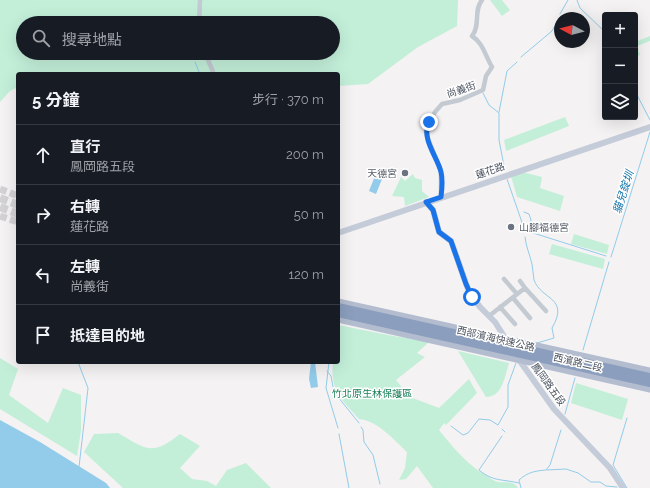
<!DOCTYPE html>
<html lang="zh-TW">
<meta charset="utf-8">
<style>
:root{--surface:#171b24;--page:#20242c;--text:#f1f3f6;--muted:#9ea1a6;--line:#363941}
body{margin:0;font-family:Raleway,"Noto Sans TC",sans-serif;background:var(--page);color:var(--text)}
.controls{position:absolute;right:12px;top:12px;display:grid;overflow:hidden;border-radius:4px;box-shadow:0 4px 16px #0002}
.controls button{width:36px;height:36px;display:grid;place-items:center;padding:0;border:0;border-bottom:1px solid var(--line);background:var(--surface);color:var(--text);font:20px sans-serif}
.compass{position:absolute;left:554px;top:12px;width:36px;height:36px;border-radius:50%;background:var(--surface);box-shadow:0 4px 16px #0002;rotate:277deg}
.stop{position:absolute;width:12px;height:12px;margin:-9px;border:3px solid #1a73e8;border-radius:50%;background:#fff}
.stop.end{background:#1a73e8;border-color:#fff;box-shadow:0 1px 4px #0008}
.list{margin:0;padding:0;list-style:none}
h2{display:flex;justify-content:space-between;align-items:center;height:52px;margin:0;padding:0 16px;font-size:17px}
h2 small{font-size:13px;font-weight:400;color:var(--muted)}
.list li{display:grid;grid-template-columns:26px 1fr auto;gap:12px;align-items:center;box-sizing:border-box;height:60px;padding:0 16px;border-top:1px solid var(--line)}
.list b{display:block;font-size:15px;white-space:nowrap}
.list p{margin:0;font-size:13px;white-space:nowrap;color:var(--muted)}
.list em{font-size:13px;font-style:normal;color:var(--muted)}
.icon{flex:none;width:22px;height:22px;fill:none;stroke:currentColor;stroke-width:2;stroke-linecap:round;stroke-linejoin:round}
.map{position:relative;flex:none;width:650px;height:488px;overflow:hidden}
.search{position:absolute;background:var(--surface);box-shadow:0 4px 16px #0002;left:16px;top:16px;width:324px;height:44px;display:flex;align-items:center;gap:10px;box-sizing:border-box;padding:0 14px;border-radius:22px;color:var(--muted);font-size:15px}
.panel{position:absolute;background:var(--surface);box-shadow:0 4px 16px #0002;left:16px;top:72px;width:324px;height:292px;border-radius:4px}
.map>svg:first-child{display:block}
</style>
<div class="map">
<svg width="650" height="488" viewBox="0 0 650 488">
<rect width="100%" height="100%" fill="#f4f2f2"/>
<path fill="#c3efd9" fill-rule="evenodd" d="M0,0H458L457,26L418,47L368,84L338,86V74H18V87L10,91L0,102ZM23,23H333V53H23Z
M490,0H502L510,10L502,16Z
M650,36V41L637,46L640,55L635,57V42Z
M565,117L569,126L506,151L504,140Z
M522,172L542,177L540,188L564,196L560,211L517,197L511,176Z
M413,174L415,178L422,180V191L429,197L405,206L404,197L392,196L401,177L405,181Z
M574,234L609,245L607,254L571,244Z
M552,244L605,259L603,269L549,254Z
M338,325L393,336L430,341L417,353L425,357L396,380L410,397L439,408L469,379L477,393L446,425L444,423L439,430C453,447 467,465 487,476C490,478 494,481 498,482C505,483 513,480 518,488H433L417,466L406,479L399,480L405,468L407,452C394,440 377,420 359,419C341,399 330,391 333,362H338Z
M458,351L509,363C505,375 503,397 486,397Z
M0,358L18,369L9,395L48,423L63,388L81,395V431L77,456L0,409Z
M576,383L628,399L622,420L571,403Z
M118,433C147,450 152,456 180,434L200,446L180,468L192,479L207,481L216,486L227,470L246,463L271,488H123L84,452L94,434Z"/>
<path fill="#92ccea" d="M375,176L382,179L376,194L369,191Z
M311,362H315L318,387L311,388L309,379Z
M0,420L40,442L106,483L110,488H0Z"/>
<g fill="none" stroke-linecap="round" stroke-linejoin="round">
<path stroke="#92ccea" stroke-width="1" d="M577,0L580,8L605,32
M560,14L568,0
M521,57L552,31L558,20
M195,62L200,74
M635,91L650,120
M483,93L489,105L499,113V140L505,171
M499,112L507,71L517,62
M507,179L525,231
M524,212L529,214L531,220L530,232L606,256
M525,237C526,247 530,255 532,264C533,269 533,275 534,280C541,300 570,297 552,328L554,338L537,343
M611,257L650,132
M583,350L609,262
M78,362L88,388L79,467
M329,362L326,388L338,428
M327,371L331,376L334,392L359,423
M565,414L575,378
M627,418L613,465L627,488
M451,426L463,435L468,433L479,419L490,420L498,425L508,407V385L516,363
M361,427L363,430L364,442L373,455L380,484
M502,429L505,432
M339,434L349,488
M502,436L479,470C493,482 503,479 519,483
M547,470L566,469L578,473L591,482H600L606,486L617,487
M521,488L519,480C528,472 535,471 546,470L550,465L561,430"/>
<path stroke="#d2d2d5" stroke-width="7" stroke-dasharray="7 3.5" stroke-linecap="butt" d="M0,189L18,196
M0,216L18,222"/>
<path stroke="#d2d2d5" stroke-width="8" stroke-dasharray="8 4" stroke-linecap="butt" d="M0,198L18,205
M0,207L18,214"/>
<defs>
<path id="highway" d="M338,307L650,377
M338,313L650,383"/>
</defs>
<use href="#highway" stroke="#78a" stroke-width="10"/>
<path stroke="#c3cad2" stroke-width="4.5" d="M199,23L200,0
M205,53L214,74
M441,197V171L429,141L426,132L427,126L435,112L442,104L460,100L483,90L486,76L492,67C485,55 483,43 472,36C481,25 473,11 482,0
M504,279L517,294
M525,288L546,311
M513,298L530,318
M500,307L515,324
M489,316L525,288L520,281"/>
<path stroke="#c5ccd9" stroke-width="6" d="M426,202L433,210L439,232L451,241L469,292L480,307L495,322L507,341
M338,233L650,127
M517,357L554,409L610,468L623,488"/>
<path stroke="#b3bdcf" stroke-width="7" d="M338,302L650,371
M338,319L650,389"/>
<use href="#highway" stroke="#8c9ebe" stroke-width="8"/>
</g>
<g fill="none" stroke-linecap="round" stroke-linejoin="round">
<path stroke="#1a73e8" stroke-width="5" d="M429,122C421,139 437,156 441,172C443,180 442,189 441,197L426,202L433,210L439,232L451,241L466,284L472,297"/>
</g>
<g fill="#6b7280" stroke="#fff" stroke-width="1.5">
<circle cx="405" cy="173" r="4"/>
<circle cx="511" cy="227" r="4"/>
</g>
<g text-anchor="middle" stroke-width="3" stroke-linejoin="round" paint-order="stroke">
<g font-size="10" fill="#4a525f" stroke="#fff">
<text transform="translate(461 89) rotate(-19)" y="4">尚義街</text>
<text transform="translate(490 170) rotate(-19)" y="4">蓮花路</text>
<text transform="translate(496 338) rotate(13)" y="4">西部濱海快速公路</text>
<text transform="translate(578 362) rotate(13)" y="4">西濱路二段</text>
<text transform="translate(549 384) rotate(54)" y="4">鳳岡路五段</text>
</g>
<g font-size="10" fill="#5b616d" stroke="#fff" text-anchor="end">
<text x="397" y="177">天德宮</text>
<text x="519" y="231" text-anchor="start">山腳福德宮</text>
</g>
<g font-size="10" fill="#1b7f5a" stroke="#fff">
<text x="372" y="397">竹北原生林保護區</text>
</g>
<g font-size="11" font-style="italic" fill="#1276aa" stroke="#fff">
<text transform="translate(623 192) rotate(-72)" y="4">貓兒錠圳</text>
</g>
</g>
</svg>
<div class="controls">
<button>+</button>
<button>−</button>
<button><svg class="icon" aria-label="layers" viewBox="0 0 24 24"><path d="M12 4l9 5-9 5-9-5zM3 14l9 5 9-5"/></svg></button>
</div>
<svg class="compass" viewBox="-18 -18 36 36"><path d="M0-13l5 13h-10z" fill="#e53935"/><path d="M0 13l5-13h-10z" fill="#9ea1a6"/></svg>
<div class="stop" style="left:472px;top:297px"></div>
<div class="stop end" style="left:429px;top:122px"></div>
<div class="search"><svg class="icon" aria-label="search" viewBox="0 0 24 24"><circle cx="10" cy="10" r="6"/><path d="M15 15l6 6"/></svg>搜尋地點</div>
<section class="panel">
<h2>5 分鐘<small>步行 · 370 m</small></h2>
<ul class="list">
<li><svg class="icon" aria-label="ahead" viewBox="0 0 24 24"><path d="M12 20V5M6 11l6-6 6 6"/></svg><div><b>直行</b><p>鳳岡路五段</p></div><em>200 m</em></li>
<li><svg class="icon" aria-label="right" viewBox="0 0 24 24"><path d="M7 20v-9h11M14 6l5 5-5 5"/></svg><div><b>右轉</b><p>蓮花路</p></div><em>50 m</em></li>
<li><svg class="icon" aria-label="left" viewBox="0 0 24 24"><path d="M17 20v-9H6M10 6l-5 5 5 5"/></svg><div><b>左轉</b><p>尚義街</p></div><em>120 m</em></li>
<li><svg class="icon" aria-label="arrive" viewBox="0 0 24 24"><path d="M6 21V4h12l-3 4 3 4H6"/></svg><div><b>抵達目的地</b></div></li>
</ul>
</section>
</div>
